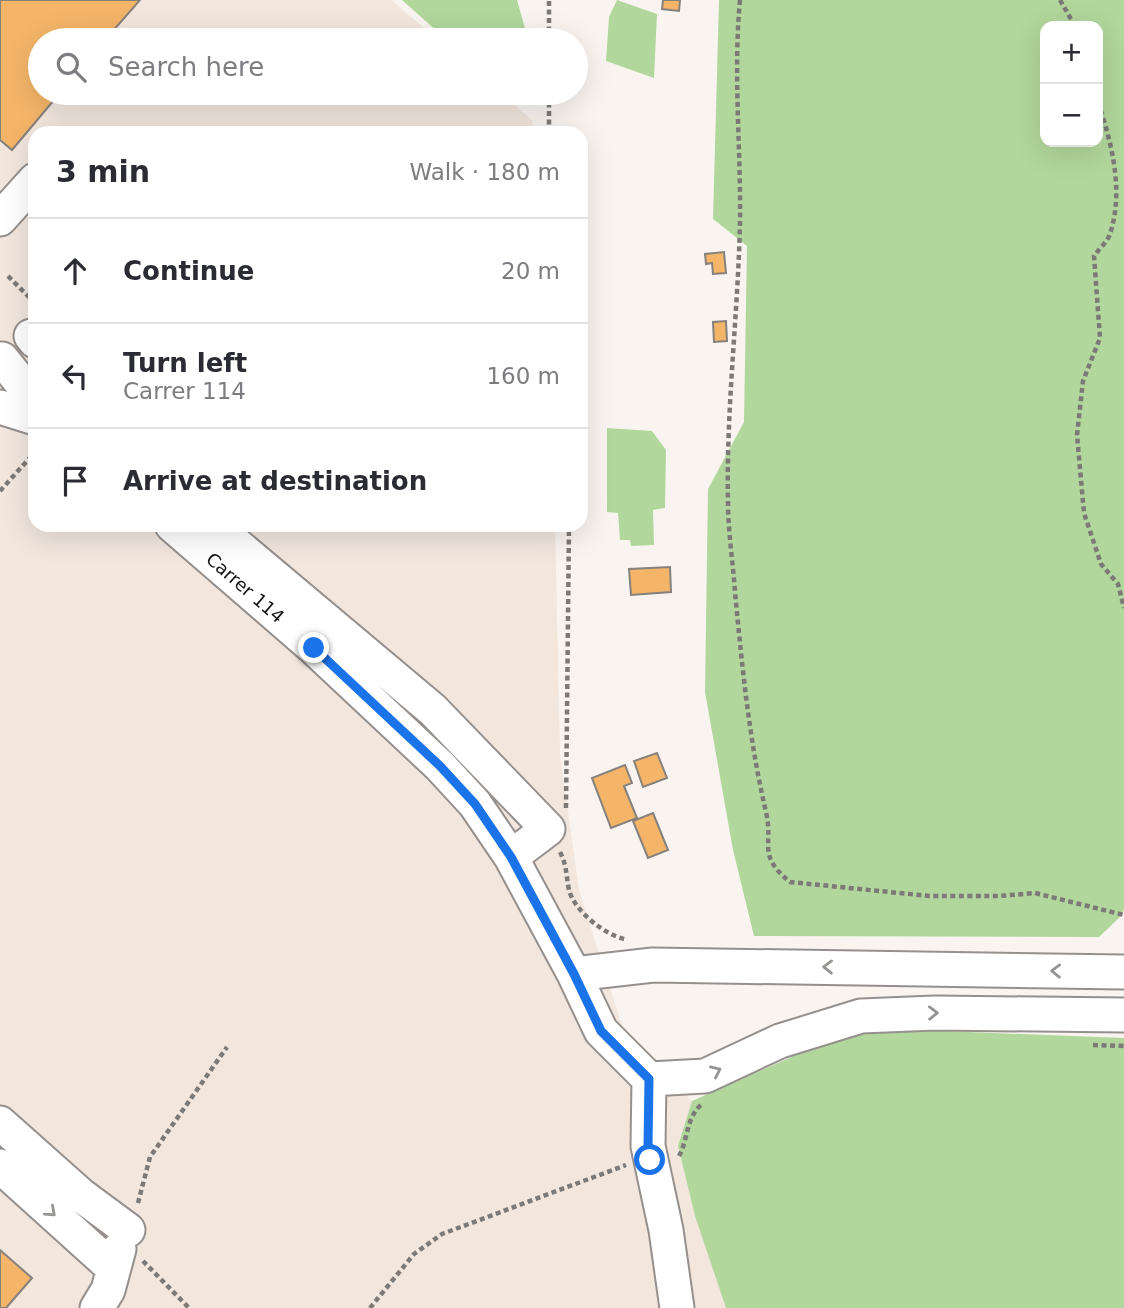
<!DOCTYPE html>
<meta charset="utf-8">
<style>
:root{--surface:#fff;--page:#f2f2f3;--text:#2b2b33;--muted:#7c7c81;--line:#e1e1e2}
body{margin:0;font-family:"DejaVu Sans",sans-serif;background:var(--page);color:var(--text)}
.controls{position:absolute;right:21px;top:21px;display:grid;overflow:hidden;border-radius:14px;box-shadow:0 7px 28px #0002}
.controls button{width:63px;height:63px;display:grid;place-items:center;padding:0;border:0;border-bottom:2px solid var(--line);background:var(--surface);color:var(--text);font:35px sans-serif}
.stop{position:absolute;width:21px;height:21px;margin:-16px;border:5px solid #1a73e8;border-radius:50%;background:#fff}
.stop.end{background:#1a73e8;border-color:#fff;box-shadow:0 2px 7px #0008}
.list{margin:0;padding:0;list-style:none}
h2{display:flex;justify-content:space-between;align-items:center;height:91px;margin:0;padding:0 28px;font-size:30px}
h2 small{font-size:23px;font-weight:400;color:var(--muted)}
.list li{display:grid;grid-template-columns:46px 1fr auto;gap:21px;align-items:center;box-sizing:border-box;height:105px;padding:0 28px;border-top:2px solid var(--line)}
.list b{display:block;font-size:26px;white-space:nowrap}
.list p{margin:0;font-size:23px;white-space:nowrap;color:var(--muted)}
.list em{font-size:23px;font-style:normal;color:var(--muted)}
.icon{flex:none;width:38px;height:38px;fill:none;stroke:currentColor;stroke-width:2;stroke-linecap:round;stroke-linejoin:round}
.map{position:relative;flex:none;width:1124px;height:1308px;overflow:hidden}
.search{position:absolute;background:var(--surface);box-shadow:0 7px 28px #0002;left:28px;top:28px;width:560px;height:77px;display:flex;align-items:center;gap:18px;box-sizing:border-box;padding:0 24px;border-radius:38px;color:var(--muted);font-size:26px}
.panel{position:absolute;background:var(--surface);box-shadow:0 7px 28px #0002;left:28px;top:126px;width:560px;height:406px;border-radius:21px}
.map>svg:first-child{display:block}
</style>
<div class="map">
<svg width="1124" height="1308" viewBox="0 0 1124 1308">
<rect width="100%" height="100%" fill="#f9f4f0"/>
<path fill="#f2e6dd" d="M0,0H391L438,40H40V93H500L532,120L533,133H35V525H555L560,754L579,890L624,1032L692,1101L678,1146L695,1216L726,1308H0Z"/>
<path fill="#b1d79c" fill-rule="evenodd" d="M402,0H517L526,32L519,40H447Z
M617,0L657,14L654,78L606,61L609,17Z
M719,0H1124V909L1121,916L1099,937L754,936L733,850L705,692L708,489L744,422L747,246L713,219ZM1098,26V142H1045V26Z
M607,428L652,431L666,450L665,508L653,510L654,545L631,546L630,540H620L618,513L607,512Z
M942,1031L1124,1038V1308H726L695,1216L678,1146L692,1101L828,1041L876,1032Z"/>
<path fill="#f4b568" stroke="#85817d" stroke-width="2" d="M0,0H140L105,40H40V93H60L12,150L0,140Z
M663,0H680L679,11L662,9Z
M724,252L726,273L713,274L712,263L706,264L705,254Z
M726,321L727,341L714,342L713,322Z
M670,567L671,592L631,595L629,569Z
M657,753L667,778L643,787L634,761Z
M625,765L632,783L624,786L637,818L611,828L592,778Z
M653,813L668,850L648,858L633,821Z
M0,1250L32,1278L6,1308H0Z"/>
<g fill="none" stroke-linecap="round" stroke-linejoin="round">
<defs>
<path id="minor" d="M0,219L35,180
M31,336L35,341
M2,359L35,400
M0,407L35,418
M172,525L314,648L440,766L475,804L511,857L574,974L601,1031L649,1079
M213,525L433,710L548,829L511,857
M574,974L653,965L1124,972
M649,1079L705,1076L780,1041L861,1016L935,1013L1124,1015
M649,1079L648,1146L666,1230L677,1308
M0,1123L82,1196L128,1230
M0,1166L113,1268
M97,1308L108,1290L119,1249"/>
</defs>
<use href="#minor" stroke="#95908d" stroke-width="37"/>
<path stroke="#7c7977" stroke-width="4.5" stroke-dasharray="5 3.5" stroke-linecap="butt" d="M740,0C733,74 741,148 740,222C738,315 726,409 728,502C728,532 733,562 735,592C742,665 749,740 766,812C774,846 756,854 790,882L929,896H999L1035,893L1124,915
M1060,0L1075,26
M549,40V0
M1098,102C1112,144 1124,191 1110,234C1107,242 1099,249 1094,256L1100,338L1083,381L1077,435L1084,513L1101,564L1118,584L1124,608
M549,133V93
M8,276L35,303
M0,491L35,452
M566,808L569,525
M560,852C567,865 566,876 569,890C574,910 604,935 625,939
M1093,1045L1124,1046
M679,1156C688,1140 686,1118 701,1105
M138,1203L150,1157L227,1047
M143,1261L189,1308
M370,1308L414,1254L442,1234L626,1165"/>
<use href="#minor" stroke="#fff" stroke-width="33"/>
</g>
<defs><path id="oneway-chevron" d="M-2-3.5L2.5 0L-2 3.5" fill="none" stroke-width="1.6" stroke-linecap="round" stroke-linejoin="round" transform="scale(1.75)"/></defs>
<g stroke="#969594">
<use href="#oneway-chevron" transform="translate(828 967) rotate(-179)"/>
<use href="#oneway-chevron" transform="translate(1056 971) rotate(-179)"/>
<use href="#oneway-chevron" transform="translate(933 1013) rotate(-1)"/>
<use href="#oneway-chevron" transform="translate(716 1071) rotate(-25)"/>
<use href="#oneway-chevron" transform="translate(51 1212) rotate(42)"/>
</g>
<g fill="none" stroke-linecap="round" stroke-linejoin="round">
<path stroke="#1a73e8" stroke-width="9" d="M314,648L440,766L475,804L511,857L574,974L601,1031L649,1079L648,1146L650,1160"/>
</g>
<g text-anchor="middle" stroke-width="6" stroke-linejoin="round" paint-order="stroke">
<g font-size="18" fill="#151312" stroke="#fff">
<text transform="translate(245 588) rotate(41)" y="6">Carrer 114</text>
</g>
</g>
</svg>
<div class="controls">
<button>+</button>
<button>−</button>
</div>
<div class="stop" style="left:650px;top:1160px"></div>
<div class="stop end" style="left:314px;top:648px"></div>
<div class="search"><svg class="icon" aria-label="search" viewBox="0 0 24 24"><circle cx="10" cy="10" r="6"/><path d="M15 15l6 6"/></svg>Search here</div>
<section class="panel">
<h2>3 min<small>Walk · 180 m</small></h2>
<ul class="list">
<li><svg class="icon" aria-label="ahead" viewBox="0 0 24 24"><path d="M12 20V5M6 11l6-6 6 6"/></svg><div><b>Continue</b></div><em>20 m</em></li>
<li><svg class="icon" aria-label="left" viewBox="0 0 24 24"><path d="M17 20v-9H6M10 6l-5 5 5 5"/></svg><div><b>Turn left</b><p>Carrer 114</p></div><em>160 m</em></li>
<li><svg class="icon" aria-label="arrive" viewBox="0 0 24 24"><path d="M6 21V4h12l-3 4 3 4H6"/></svg><div><b>Arrive at destination</b></div></li>
</ul>
</section>
</div>
